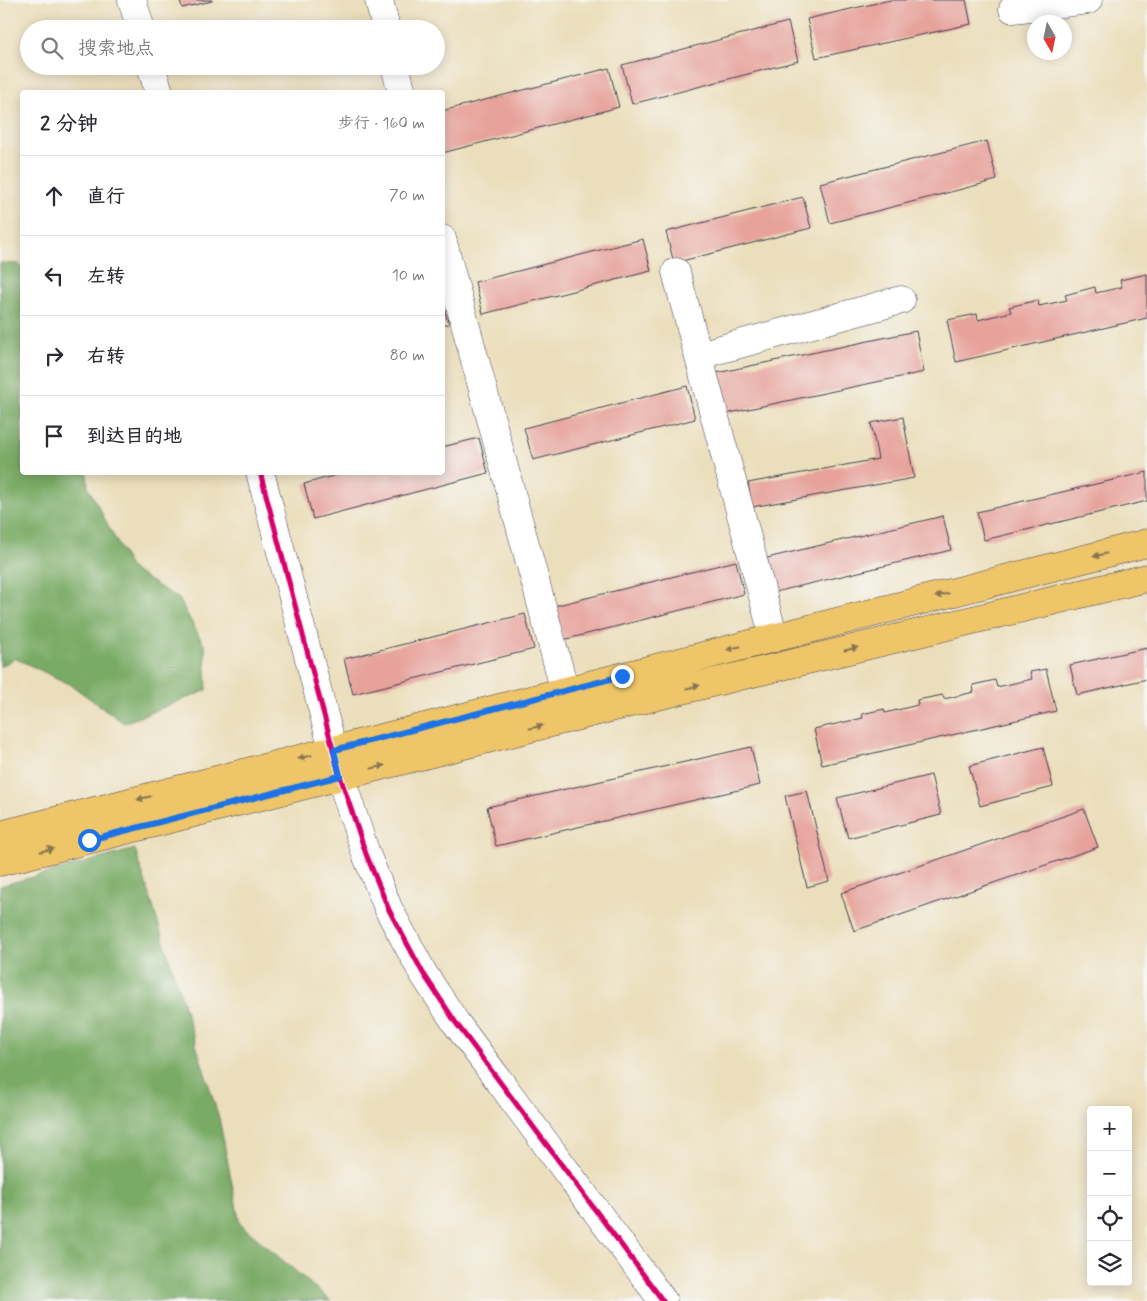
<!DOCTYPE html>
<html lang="zh">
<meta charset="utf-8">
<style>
:root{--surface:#fff;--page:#f2f2f3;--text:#2b2b33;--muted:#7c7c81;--line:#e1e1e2}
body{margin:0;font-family:Mynerve,"LXGW WenKai TC",sans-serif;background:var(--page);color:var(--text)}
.controls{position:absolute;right:15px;bottom:15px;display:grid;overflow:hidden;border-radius:5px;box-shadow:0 2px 12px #0003}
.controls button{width:45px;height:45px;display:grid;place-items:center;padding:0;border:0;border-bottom:1px solid var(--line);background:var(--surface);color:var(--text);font:25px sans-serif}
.compass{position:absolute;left:1027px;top:15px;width:45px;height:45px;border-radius:50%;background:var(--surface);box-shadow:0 2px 12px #0003;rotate:171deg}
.stop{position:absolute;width:15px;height:15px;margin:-11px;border:4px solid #1a73e8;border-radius:50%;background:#fff}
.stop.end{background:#1a73e8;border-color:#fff;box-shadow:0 1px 5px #0008}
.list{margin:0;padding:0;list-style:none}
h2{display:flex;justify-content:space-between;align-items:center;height:65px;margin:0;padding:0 20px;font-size:21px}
h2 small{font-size:16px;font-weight:400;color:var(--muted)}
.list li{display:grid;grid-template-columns:32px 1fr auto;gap:15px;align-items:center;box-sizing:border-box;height:80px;padding:0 20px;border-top:1px solid var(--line)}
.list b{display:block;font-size:19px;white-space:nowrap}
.list em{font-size:16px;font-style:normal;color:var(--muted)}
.icon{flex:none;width:28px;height:28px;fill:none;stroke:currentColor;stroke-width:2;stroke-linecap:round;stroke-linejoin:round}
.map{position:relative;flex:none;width:1147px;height:1301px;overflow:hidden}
.search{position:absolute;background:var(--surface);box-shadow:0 2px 12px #0003;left:20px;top:20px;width:425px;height:55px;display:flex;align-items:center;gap:12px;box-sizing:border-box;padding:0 18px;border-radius:28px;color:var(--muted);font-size:19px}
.panel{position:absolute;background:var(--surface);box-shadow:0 2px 12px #0003;left:20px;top:90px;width:425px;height:385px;border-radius:5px}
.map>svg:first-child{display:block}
</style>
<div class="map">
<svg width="1147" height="1301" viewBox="0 0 1147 1301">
<rect width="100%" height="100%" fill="#f6f6f2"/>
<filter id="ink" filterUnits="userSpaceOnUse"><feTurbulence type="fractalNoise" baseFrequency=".02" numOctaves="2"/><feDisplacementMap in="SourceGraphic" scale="10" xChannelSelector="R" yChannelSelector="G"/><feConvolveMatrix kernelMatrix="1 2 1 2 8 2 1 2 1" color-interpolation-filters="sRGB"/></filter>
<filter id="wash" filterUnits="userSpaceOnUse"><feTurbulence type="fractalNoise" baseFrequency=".0096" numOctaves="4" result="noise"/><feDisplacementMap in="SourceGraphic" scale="20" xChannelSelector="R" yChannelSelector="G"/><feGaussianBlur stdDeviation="1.12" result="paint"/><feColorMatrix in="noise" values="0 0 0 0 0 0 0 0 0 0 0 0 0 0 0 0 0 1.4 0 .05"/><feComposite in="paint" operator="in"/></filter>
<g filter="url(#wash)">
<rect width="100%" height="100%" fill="#ebdebb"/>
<path fill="#7aab66" stroke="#4e6650" d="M0,263L19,264L22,267V472L87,473L88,487L131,569L179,599L205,647L207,690L124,723L71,685L15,658L0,667Z
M135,849L219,1118L240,1224L331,1301H0V886Z"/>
<g id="blocks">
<path fill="#e7a29b" d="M180,0H212V1L182,8Z
M890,0H966L971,24L816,58L807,19Z
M788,22L798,61L632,104L622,65Z
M609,68L619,107L442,153V111Z
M987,141L997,180L830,223L820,183Z
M803,197L811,228L674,263L666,232Z
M643,239L651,271L483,314L475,282Z
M1147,274V318L956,362L947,320L977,314L978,320L1011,312L1009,307L1038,300L1039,306L1067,300L1065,295L1095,287L1096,293L1122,287L1120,280Z
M442,303L449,324L442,325Z
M916,331L924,372L720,415L712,374Z
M687,386L695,419L533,460L524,428Z
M903,417L914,478L752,507L748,483L878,459L871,423Z
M479,438L488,473L313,519L304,484L347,472H442V447Z
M1147,472V501L984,540L977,512Z
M943,516L951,550L775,592L767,558Z
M736,561L744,594L563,640L554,606Z
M525,614L534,649L353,694L344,659Z
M1147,648V679L1077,695L1070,665Z
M1046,669L1056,711L822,765L814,729L863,718L862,714L884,709L885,713L918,705L917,700L943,695L944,699L974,692L973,685L995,680L997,687L1032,679L1030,672Z
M751,747L760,785L496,846L487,807Z
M1043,747L1053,787L980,806L969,766Z
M931,775L941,815L848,838L837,798Z
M807,791L829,881L807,887L785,796Z
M1084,809L1098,847L854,931L841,893Z"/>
</g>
</g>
<g filter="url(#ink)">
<use href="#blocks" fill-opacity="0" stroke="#403e4e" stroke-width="1"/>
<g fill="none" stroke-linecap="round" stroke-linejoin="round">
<defs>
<path id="minor" d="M132,0L141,29
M379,0L386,29
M1013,9L1088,0
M151,66L159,92
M395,66L402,92
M442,239L565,691
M676,272L774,638
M699,355L901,300
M260,472L340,776L366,854L389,910L423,973L456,1023L663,1301"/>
<path id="major" d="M0,835L1147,543
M0,862L674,692L1147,578"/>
</defs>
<use href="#minor" stroke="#403e4e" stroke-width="29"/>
<use href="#major" stroke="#403e4e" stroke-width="29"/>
<use href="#minor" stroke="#fff" stroke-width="28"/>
<use href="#major" stroke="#eec569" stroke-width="28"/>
<defs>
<path id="cycleway" d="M260,472L340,776L366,854L389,910L423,973L456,1023L663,1301"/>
</defs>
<use href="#cycleway" stroke="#f6f6f2" stroke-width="8"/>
<use href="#cycleway" stroke="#d6006c" stroke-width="5"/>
</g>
<defs><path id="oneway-solid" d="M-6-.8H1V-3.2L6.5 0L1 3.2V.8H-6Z" transform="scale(1.25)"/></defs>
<g fill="#887452">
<use href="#oneway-solid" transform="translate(1100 555) rotate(166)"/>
<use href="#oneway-solid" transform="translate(942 595) rotate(166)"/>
<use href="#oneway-solid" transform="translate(734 648) rotate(166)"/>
<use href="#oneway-solid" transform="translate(851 649) rotate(-14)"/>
<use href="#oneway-solid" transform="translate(693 687) rotate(-14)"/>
<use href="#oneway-solid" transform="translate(536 727) rotate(-14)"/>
<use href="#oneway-solid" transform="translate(305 757) rotate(166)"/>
<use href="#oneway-solid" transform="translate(378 767) rotate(-14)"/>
<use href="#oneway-solid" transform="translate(144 798) rotate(166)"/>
<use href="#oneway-solid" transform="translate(47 850) rotate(-14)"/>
</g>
</g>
<g fill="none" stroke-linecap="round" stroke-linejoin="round" filter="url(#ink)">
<path stroke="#1a73e8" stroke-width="6" d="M89,840L340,776L334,750L622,676"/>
</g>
</svg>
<div class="controls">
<button>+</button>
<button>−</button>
<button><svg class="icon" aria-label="locate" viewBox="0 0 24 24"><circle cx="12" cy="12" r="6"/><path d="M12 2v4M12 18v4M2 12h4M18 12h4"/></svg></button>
<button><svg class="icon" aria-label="layers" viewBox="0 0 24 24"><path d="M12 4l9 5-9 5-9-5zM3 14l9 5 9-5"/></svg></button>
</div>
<svg class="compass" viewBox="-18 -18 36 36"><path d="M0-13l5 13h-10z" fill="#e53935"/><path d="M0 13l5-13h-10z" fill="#7c7c81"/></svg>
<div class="stop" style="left:89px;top:840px"></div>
<div class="stop end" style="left:622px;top:676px"></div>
<div class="search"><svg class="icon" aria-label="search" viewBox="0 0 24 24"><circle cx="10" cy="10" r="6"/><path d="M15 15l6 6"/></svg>搜索地点</div>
<section class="panel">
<h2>2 分钟<small>步行 · 160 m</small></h2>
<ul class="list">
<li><svg class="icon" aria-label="ahead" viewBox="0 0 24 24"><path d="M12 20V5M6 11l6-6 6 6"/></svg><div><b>直行</b></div><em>70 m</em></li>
<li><svg class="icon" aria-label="left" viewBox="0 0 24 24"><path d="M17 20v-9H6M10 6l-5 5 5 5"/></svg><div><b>左转</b></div><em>10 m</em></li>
<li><svg class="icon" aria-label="right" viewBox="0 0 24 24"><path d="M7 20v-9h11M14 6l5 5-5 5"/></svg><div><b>右转</b></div><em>80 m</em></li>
<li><svg class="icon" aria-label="arrive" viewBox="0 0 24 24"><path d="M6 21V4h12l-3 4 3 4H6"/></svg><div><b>到达目的地</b></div></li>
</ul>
</section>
</div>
